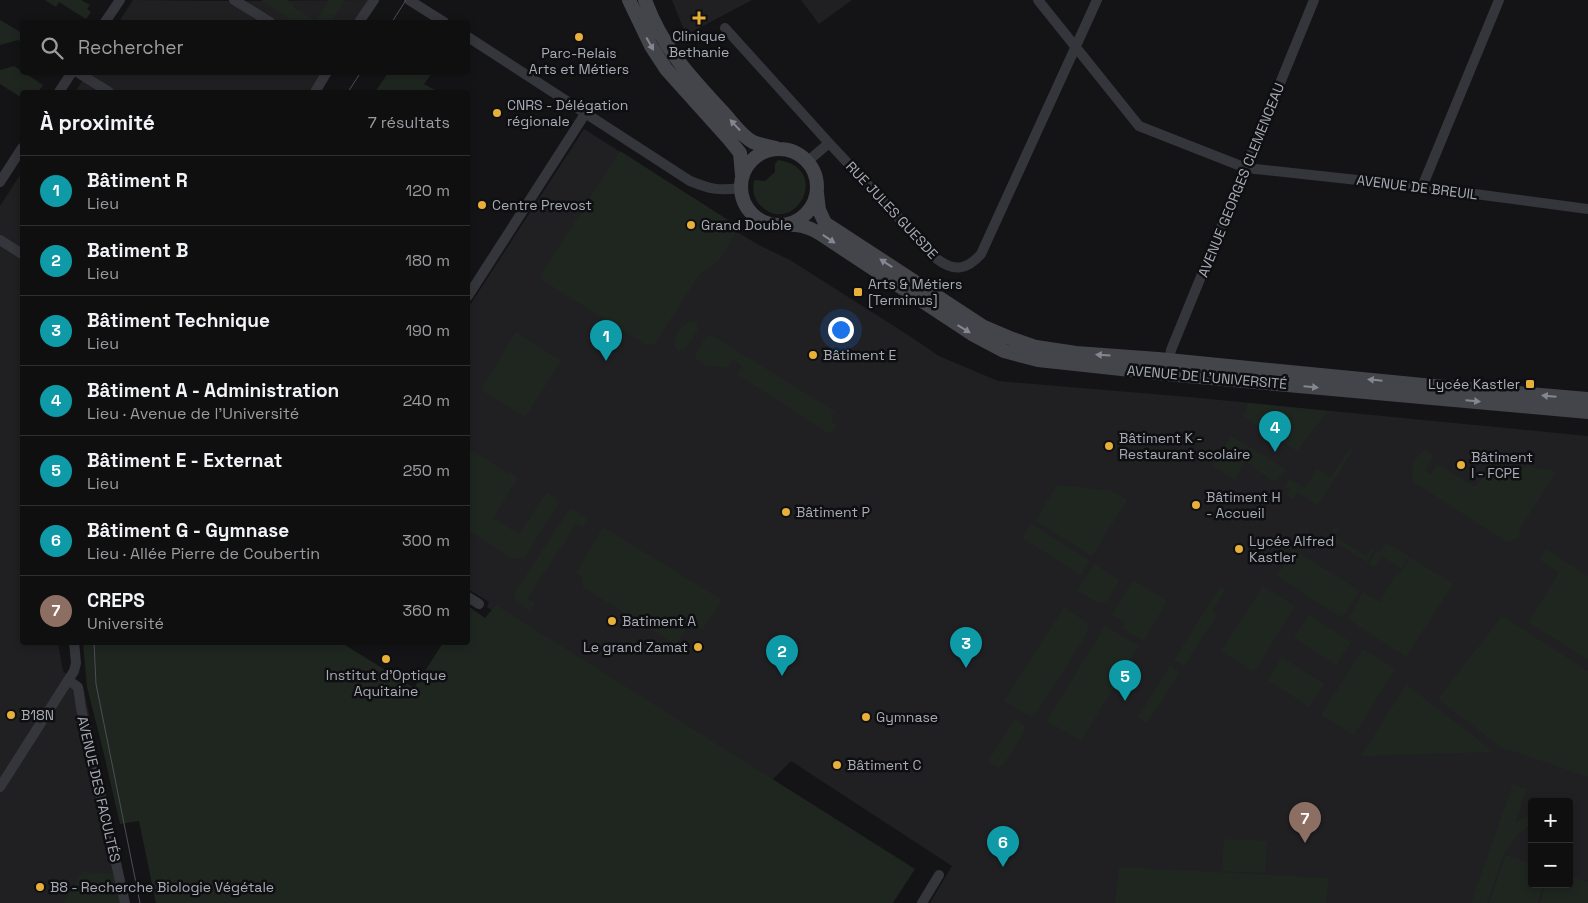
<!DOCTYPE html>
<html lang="fr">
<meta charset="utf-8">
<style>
:root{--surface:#0f0f10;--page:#1d1d1e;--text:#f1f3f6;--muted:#9b9c9f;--line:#2f2f30;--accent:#d93025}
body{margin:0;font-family:"Space Grotesk",sans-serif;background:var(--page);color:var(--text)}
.controls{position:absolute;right:15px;bottom:15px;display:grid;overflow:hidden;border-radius:5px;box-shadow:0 2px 8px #0003}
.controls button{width:45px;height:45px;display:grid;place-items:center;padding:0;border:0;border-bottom:1px solid var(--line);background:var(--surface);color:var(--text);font:25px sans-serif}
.you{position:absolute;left:840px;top:329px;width:18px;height:18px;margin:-12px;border:4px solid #fff;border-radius:50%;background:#1a73e8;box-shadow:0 0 0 8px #1a73e833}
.badge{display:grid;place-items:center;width:32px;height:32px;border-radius:50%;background:var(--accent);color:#fff;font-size:16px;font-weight:700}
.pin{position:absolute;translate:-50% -41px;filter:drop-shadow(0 1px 2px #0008)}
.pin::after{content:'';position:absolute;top:26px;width:18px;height:15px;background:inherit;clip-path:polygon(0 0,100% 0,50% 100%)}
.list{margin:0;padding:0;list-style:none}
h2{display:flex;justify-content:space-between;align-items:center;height:65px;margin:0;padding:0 20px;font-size:21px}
h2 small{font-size:16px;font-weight:400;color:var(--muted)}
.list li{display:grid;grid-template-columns:32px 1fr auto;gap:15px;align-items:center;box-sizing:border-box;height:70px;padding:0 20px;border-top:1px solid var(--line)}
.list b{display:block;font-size:19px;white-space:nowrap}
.list p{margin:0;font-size:16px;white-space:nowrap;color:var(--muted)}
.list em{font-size:16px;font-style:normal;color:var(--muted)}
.icon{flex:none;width:28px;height:28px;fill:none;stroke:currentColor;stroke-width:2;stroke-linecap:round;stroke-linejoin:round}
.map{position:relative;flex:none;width:1588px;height:903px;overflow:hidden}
.search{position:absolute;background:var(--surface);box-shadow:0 2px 8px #0003;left:20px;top:20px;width:450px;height:55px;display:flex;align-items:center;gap:12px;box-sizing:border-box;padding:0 18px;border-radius:5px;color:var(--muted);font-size:19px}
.panel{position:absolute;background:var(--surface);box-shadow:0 2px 8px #0003;left:20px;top:90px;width:450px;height:555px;border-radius:5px}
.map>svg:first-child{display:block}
</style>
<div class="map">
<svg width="1588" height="903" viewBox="0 0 1588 903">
<rect width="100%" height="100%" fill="#141416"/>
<path fill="#202023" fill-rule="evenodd" d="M133,0L217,1L369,0L355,22H119Z
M672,0H752L686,35Z
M801,0H852L819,24Z
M87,73H324L311,92H75Z
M584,129L739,227L737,232L759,245L790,260L908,335L939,356L998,381L1189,397L1588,436V903H930L952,866L791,761L769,783L487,607L489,602L468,589V308ZM1532,802H1569V884H1532Z
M22,172V642L58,643L63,671L84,690L129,903H0V206Z"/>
<path fill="#1f2620" d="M45,0H81L90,5L87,9L91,12L86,19L59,2L56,7Z
M261,0H287L294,4L293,7L316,21L329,0H345L331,22H294Z
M0,20L22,33V43L18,40L0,45Z
M14,66L43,85L38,92H22V98L0,84V70Z
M388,73H432L424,84L435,90L433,92H375Z
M620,151L739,227L720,259L699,275L654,345L648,343L646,345L539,278Z
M778,160C833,168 795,238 761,206C754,200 752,190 754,181L755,180L765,181L775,172V164Z
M690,321L696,323L698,330L685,349L681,351L677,350L674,344C675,334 681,325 690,321Z
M516,332L561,361L525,417L481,390Z
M709,335L713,336L836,412L831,413L833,424L838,423L833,431L830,433L825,431L737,374L742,366L733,360L727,368L704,365L696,359L695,354L706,337Z
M1248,403L1328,411L1297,451L1243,416Z
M1231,436L1287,470L1274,482L1245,461L1235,480L1213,466Z
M1352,445L1351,453L1318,505L1298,493L1294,499L1287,495L1290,489L1285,486L1289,479L1305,488L1317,468L1330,478Z
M468,448L509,474L511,472L518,478L493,518L519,534L546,493L556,498L557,506L525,557L520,559L511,558L468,530Z
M1425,450L1434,456L1425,471L1431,474L1437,464L1475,487L1490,466L1498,468L1506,464L1550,470L1555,473L1518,532L1522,534C1518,540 1512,541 1505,541L1414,482C1409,471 1414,456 1425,450Z
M1057,485L1112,491L1127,500L1092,556L1035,521Z
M572,509L586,518V522L583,527L576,524L527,598L534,603V605L529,611L515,601V592L568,511Z
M1031,524L1090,561L1081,575L1022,538Z
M1336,526L1339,528L1334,536L1366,556L1371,549L1374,551L1367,562L1325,536L1327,534L1330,535Z
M603,527L722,600L703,629L688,625L676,645L583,587L582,577L576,573Z
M1386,543L1409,556L1399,573L1400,568L1382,556L1374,567L1369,563L1376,552L1378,553Z
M1293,549L1360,591L1342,618L1277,576Z
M1546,549L1588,576V660L1528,622L1559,573L1539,559Z
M1410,557L1453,584L1406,657L1348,619L1363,592L1380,602L1396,574L1399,575Z
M1094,564L1119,580L1107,601L1100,604L1077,591Z
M1133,580L1167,601L1143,641L1122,628L1125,623L1112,615Z
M1263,586L1295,606L1254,672L1221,651Z
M1220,587L1225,590L1212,611L1217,615L1184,666L1174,660Z
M496,605L915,869L893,903H156L139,821L120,824L103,750L87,687L83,643H342L414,688L443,643L468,642V606L485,618Z
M1064,607L1086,622L1089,630L1037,712L1033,716H1029L1004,701Z
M1309,615L1351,642L1336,665L1294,638Z
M1502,616L1588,671V777L1501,747L1438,699Z
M1105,626L1139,646L1081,741L1047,721Z
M1363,649L1395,669L1354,735L1321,715Z
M1282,657L1324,684L1309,707L1268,680Z
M1170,666L1180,673L1147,723L1138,717Z
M1406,685H1407L1494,752L1361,756Z
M1015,719L1024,725L1025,731L1003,765L998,767L988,761Z
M1513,784L1527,789L1515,823L1532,813V824C1503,840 1498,874 1487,903H1471Z
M1224,839L1267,841L1265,873L1222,871Z
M1506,855L1532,864V884H1544L1537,903H1489Z
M1119,867L1329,878L1326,903H1115Z
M82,872L114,874L121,903H63Z
M1569,876L1588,882V903H1540L1546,884H1569Z"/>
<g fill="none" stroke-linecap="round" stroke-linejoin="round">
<path stroke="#35363b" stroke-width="10" d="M234,0L270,22
M409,0L444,22
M1038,0L1139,126L1246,168L1422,187L1588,209
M105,22L120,0
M359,22L374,0
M725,28L829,143L937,259C954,272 967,270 981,254L1097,0
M468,37L690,181C710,189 718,191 740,188
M77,72L109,92
M59,92L72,72
M315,92L327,72
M808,161L829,143
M0,182L22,148
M1422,187L1499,0
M0,240L22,254
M468,296L585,114
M1169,360L1171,350L1314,0
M468,597L479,604
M68,680L78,687L81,708L125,903
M0,787L74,671L76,663L74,642
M922,903L939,875"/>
<path stroke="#43454b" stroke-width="14" d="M629,0L651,46L666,69L728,138L740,153L742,175
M645,0C662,47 688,74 721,110C731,120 740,135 753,142C760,145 768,146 776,148
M741 187a38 38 0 1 1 76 0a38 38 0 1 1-76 0Z
M817,193L819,210L825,223L984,327L1010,338L1036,347L1076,353L1158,359L1423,385L1588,399
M784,225C798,224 806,226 819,233L972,334L1004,351L1038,360L1177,375L1588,412"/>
<path stroke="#4c4e54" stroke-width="1" d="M392,22L406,0
M348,92L361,72
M94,642L96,684L140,903"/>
</g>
<defs><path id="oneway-solid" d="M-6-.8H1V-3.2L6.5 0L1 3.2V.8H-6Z" transform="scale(1.25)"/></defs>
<g fill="#848791">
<use href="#oneway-solid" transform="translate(650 44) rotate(61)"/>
<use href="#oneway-solid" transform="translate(735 125) rotate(-133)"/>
<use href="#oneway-solid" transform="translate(829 239) rotate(34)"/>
<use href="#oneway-solid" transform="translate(886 263) rotate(-147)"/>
<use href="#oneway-solid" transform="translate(964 329) rotate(31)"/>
<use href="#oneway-solid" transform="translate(1103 355) rotate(-176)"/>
<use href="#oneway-solid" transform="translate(1375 380) rotate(-174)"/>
<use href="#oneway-solid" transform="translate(1311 387) rotate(5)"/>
<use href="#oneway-solid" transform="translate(1549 396) rotate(-175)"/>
<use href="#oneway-solid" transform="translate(1473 401) rotate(5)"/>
</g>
<g fill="#e9b039" stroke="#0f0f11" stroke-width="2">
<path d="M696.5 10.5h5v5h5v5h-5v5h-5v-5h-5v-5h5z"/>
<circle cx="579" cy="37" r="5"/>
<circle cx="497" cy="113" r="5"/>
<circle cx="482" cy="205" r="5"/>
<circle cx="691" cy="225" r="5"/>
<rect x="853" y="287" width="10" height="10" rx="2.5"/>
<circle cx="813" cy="355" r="5"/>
<rect x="1525" y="379" width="10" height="10" rx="2.5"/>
<circle cx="1109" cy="446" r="5"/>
<circle cx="1461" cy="465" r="5"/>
<circle cx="1196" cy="505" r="5"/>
<circle cx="786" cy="512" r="5"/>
<circle cx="1239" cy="549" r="5"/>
<circle cx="612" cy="621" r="5"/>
<circle cx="698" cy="647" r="5"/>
<circle cx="386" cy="659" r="5"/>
<circle cx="11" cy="715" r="5"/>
<circle cx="866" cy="717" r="5"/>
<circle cx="837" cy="765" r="5"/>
<circle cx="40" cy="887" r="5"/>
</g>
<g text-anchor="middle" stroke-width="5" stroke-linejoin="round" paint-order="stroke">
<g font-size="14" fill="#a7abb6" stroke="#0f0f11" text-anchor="start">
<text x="699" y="41" text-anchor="middle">Clinique<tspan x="699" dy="16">Bethanie</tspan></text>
<text x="579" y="58" text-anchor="middle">Parc-Relais<tspan x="579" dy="16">Arts et Métiers</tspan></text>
<text x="507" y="110">CNRS - Délégation<tspan x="507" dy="16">régionale</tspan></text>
<text x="492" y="210">Centre Prevost</text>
<text x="701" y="230">Grand Double</text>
<text x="868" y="289">Arts &amp; Métiers<tspan x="868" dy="16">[Terminus]</tspan></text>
<text x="823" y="360">Bâtiment E</text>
<text x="1520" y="389" text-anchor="end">Lycée Kastler</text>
<text x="1119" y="443">Bâtiment K -<tspan x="1119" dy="16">Restaurant scolaire</tspan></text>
<text x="1471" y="462">Bâtiment<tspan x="1471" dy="16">I - FCPE</tspan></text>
<text x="1206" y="502">Bâtiment H<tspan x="1206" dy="16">- Accueil</tspan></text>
<text x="796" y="517">Bâtiment P</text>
<text x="1249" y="546">Lycée Alfred<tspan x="1249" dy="16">Kastler</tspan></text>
<text x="622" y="626">Batiment A</text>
<text x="688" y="652" text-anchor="end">Le grand Zamat</text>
<text x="386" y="680" text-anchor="middle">Institut d'Optique<tspan x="386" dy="16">Aquitaine</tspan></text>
<text x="21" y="720">B18N</text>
<text x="876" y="722">Gymnase</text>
<text x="847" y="770">Bâtiment C</text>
<text x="50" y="892">B8 - Recherche Biologie Végétale</text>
</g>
<g font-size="14" fill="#a7abb6" stroke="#0f0f11">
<text transform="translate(1241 180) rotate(-68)" y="5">AVENUE GEORGES CLEMENCEAU</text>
<text transform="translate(1417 187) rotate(7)" y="5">AVENUE DE BREUIL</text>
<text transform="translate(892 210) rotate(47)" y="5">RUE JULES GUESDE</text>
<text transform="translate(1207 377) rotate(5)" y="5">AVENUE DE L'UNIVERSITÉ</text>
<text transform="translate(99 789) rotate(77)" y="5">AVENUE DES FACULTÉS</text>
</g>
</g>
</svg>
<div class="controls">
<button>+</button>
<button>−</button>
</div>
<div class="you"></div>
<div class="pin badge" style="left:606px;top:361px;background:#0f9aa8">1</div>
<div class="pin badge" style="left:782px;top:676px;background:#0f9aa8">2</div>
<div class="pin badge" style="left:966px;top:668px;background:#0f9aa8">3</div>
<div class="pin badge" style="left:1275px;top:452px;background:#0f9aa8">4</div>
<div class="pin badge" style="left:1125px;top:701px;background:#0f9aa8">5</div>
<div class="pin badge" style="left:1003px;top:867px;background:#0f9aa8">6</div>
<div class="pin badge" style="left:1305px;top:843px;background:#8d6e63">7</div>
<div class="search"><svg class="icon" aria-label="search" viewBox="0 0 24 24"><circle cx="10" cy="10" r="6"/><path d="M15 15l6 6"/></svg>Rechercher</div>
<section class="panel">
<h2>À proximité<small>7 résultats</small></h2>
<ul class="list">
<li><span class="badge" style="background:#0f9aa8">1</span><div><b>Bâtiment R</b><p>Lieu</p></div><em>120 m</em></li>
<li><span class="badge" style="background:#0f9aa8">2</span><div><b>Batiment B</b><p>Lieu</p></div><em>180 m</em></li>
<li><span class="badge" style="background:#0f9aa8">3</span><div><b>Bâtiment Technique</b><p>Lieu</p></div><em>190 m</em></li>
<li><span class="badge" style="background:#0f9aa8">4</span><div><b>Bâtiment A - Administration</b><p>Lieu · Avenue de l'Université</p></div><em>240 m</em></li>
<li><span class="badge" style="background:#0f9aa8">5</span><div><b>Bâtiment E - Externat</b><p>Lieu</p></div><em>250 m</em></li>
<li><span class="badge" style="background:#0f9aa8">6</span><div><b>Bâtiment G - Gymnase</b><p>Lieu · Allée Pierre de Coubertin</p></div><em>300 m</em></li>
<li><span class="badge" style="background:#8d6e63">7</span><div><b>CREPS</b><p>Université</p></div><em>360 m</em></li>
</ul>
</section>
</div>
